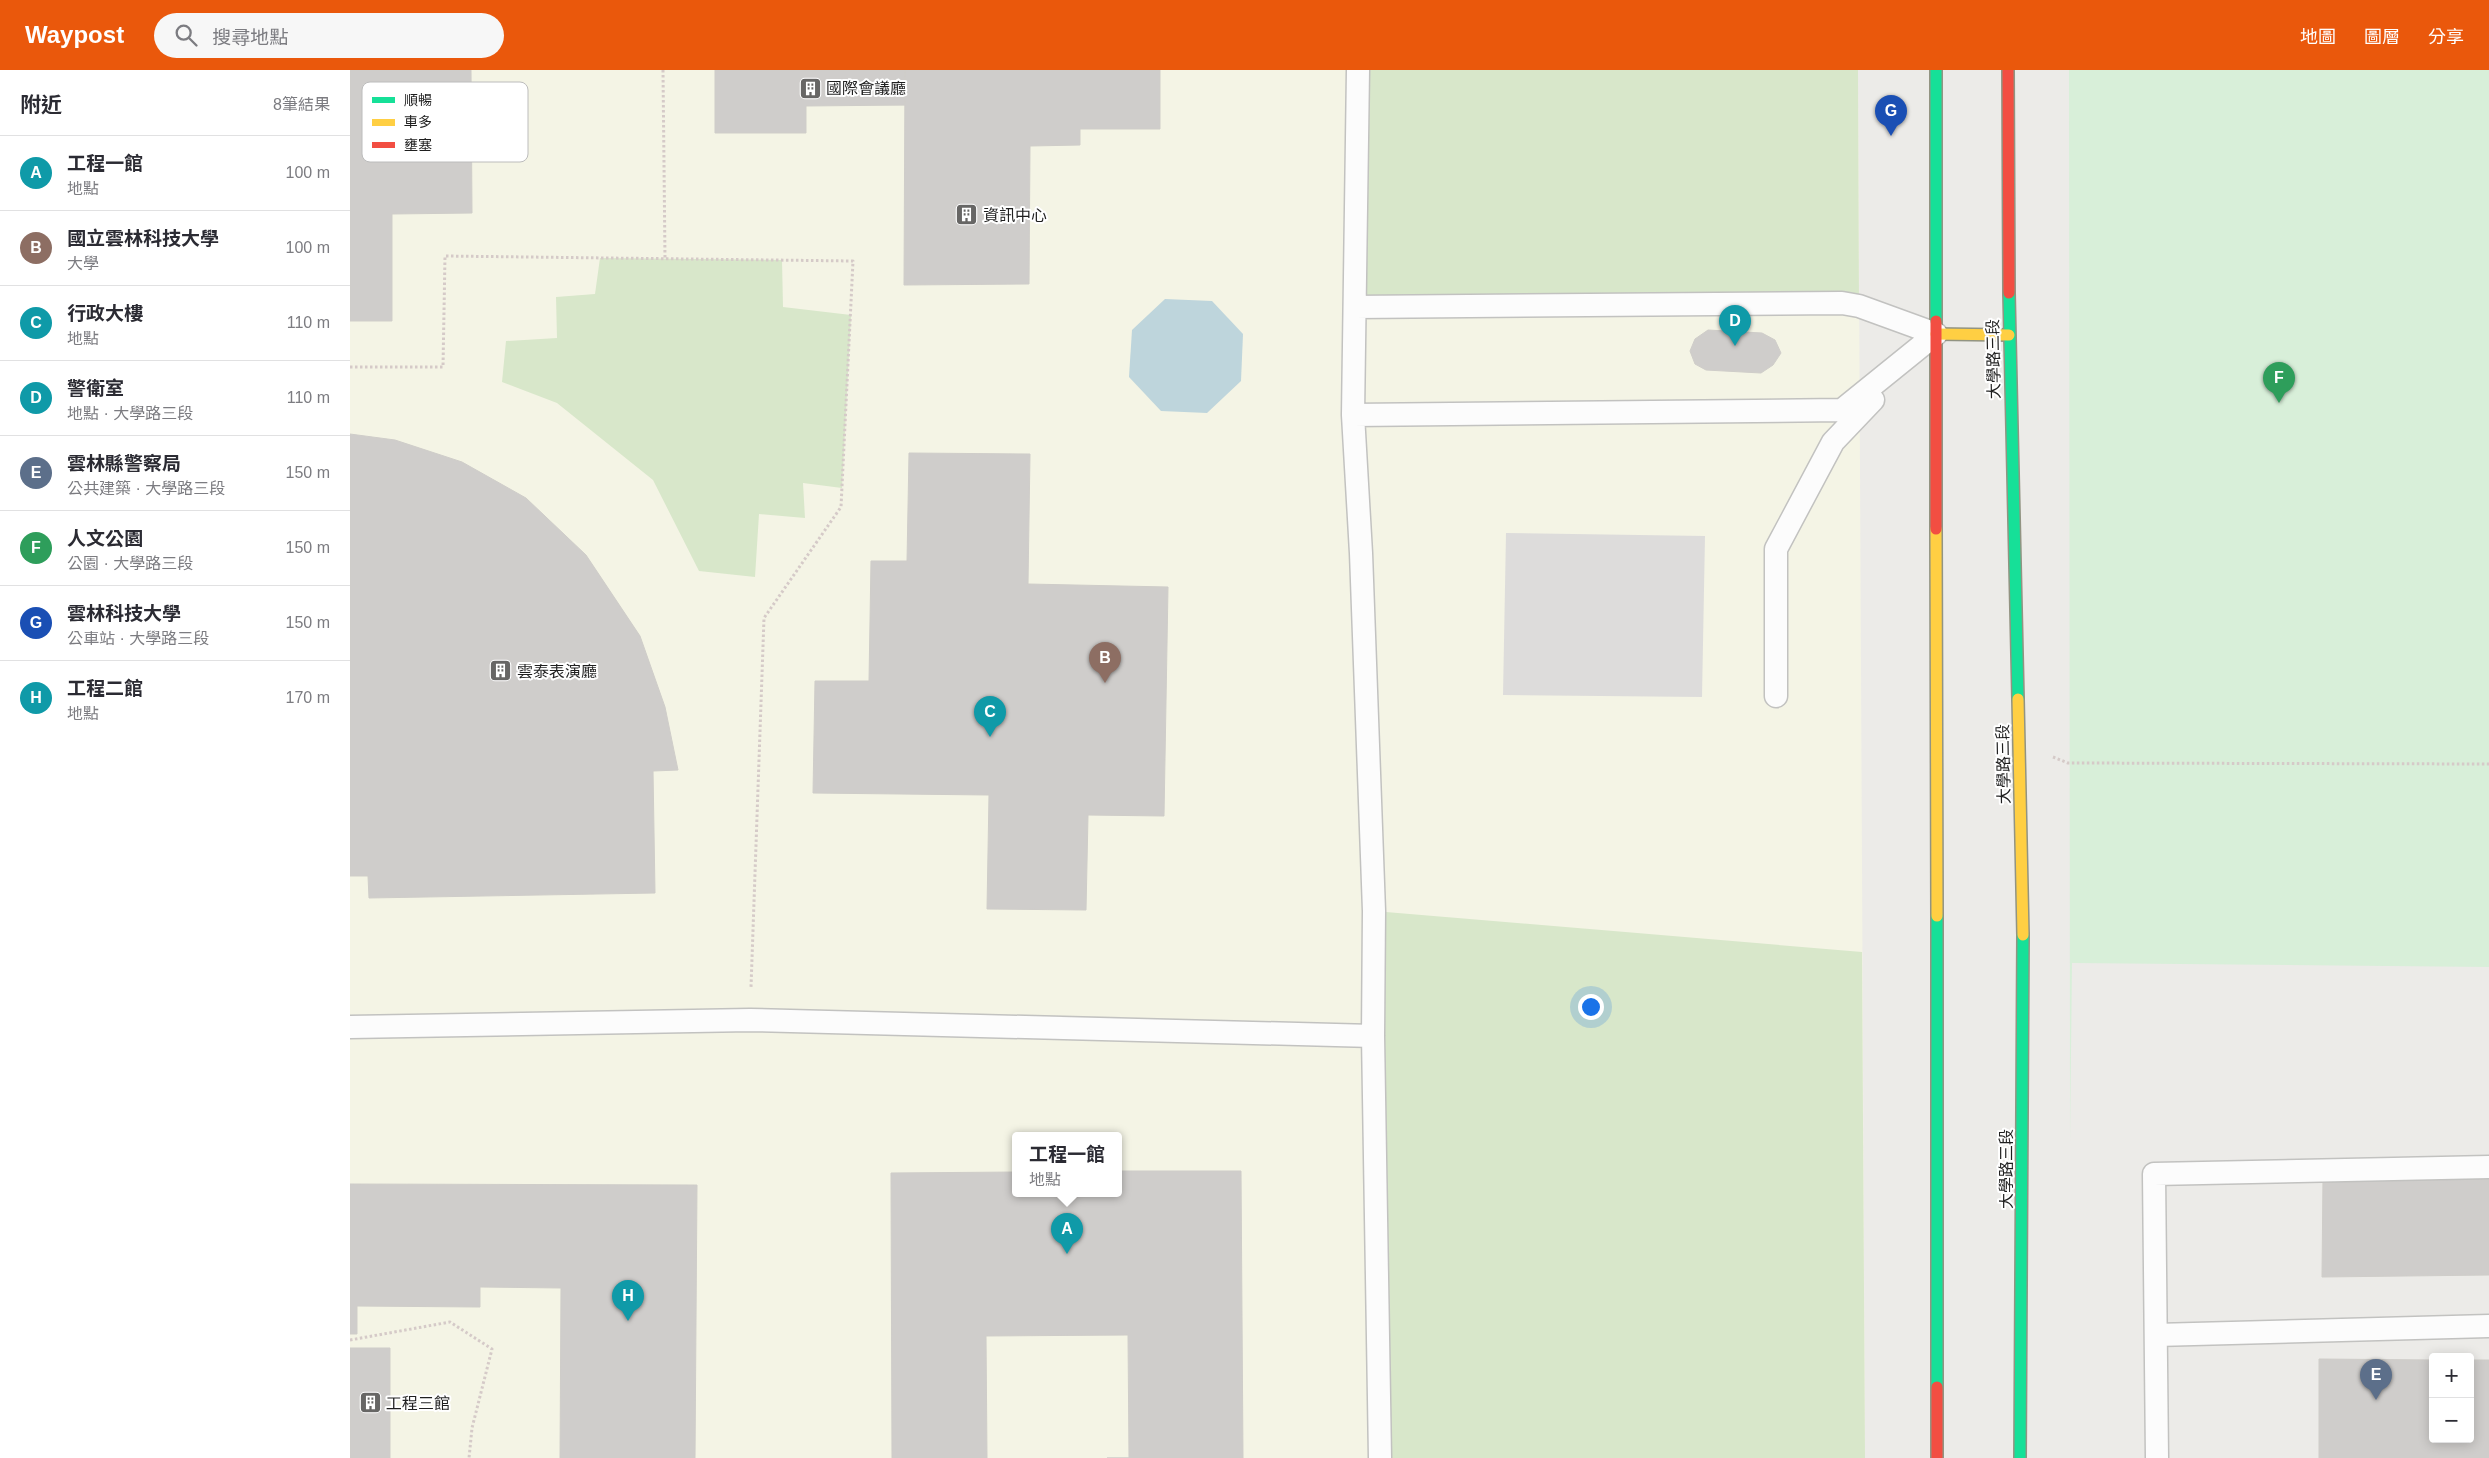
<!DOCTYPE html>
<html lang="zh-TW">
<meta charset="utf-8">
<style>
:root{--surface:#fff;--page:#f7f7f7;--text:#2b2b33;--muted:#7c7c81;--line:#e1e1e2;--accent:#ea580c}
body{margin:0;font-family:Helvetica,"Noto Sans TC",sans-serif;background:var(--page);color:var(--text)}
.controls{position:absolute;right:15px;bottom:15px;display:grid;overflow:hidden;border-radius:5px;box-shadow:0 2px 12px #0003}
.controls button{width:45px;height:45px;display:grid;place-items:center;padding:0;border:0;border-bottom:1px solid var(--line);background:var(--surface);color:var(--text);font:25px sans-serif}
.you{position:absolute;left:1240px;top:936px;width:18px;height:18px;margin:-12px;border:4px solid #fff;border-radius:50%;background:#1a73e8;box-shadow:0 0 0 8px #1a73e833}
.badge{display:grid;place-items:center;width:32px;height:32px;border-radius:50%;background:var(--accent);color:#fff;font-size:16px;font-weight:700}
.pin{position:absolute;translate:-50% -41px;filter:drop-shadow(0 1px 2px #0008)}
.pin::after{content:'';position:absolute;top:26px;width:18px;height:15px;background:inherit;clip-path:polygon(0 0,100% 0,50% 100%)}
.popup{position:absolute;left:662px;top:1062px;width:110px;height:65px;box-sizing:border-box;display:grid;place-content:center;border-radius:5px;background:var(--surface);filter:drop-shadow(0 1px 4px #0005);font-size:16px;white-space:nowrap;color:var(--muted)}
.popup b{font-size:19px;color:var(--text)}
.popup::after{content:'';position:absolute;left:50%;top:100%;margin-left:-10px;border:10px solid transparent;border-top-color:var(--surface)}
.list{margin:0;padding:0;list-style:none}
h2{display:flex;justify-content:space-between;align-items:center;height:65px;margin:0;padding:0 20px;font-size:21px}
h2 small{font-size:16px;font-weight:400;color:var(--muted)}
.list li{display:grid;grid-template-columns:32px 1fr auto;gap:15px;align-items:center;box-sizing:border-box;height:75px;padding:0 20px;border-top:1px solid var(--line)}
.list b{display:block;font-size:19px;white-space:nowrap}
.list p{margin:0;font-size:16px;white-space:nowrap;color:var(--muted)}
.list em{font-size:16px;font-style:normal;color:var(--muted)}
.icon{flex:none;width:28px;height:28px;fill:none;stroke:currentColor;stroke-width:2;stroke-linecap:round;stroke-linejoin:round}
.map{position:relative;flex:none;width:2139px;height:1388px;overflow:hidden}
header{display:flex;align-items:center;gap:30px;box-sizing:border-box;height:70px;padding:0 25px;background:var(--accent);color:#fff}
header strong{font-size:24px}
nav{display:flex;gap:28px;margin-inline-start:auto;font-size:18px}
.search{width:350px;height:45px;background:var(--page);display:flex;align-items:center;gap:12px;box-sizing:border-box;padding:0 18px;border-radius:28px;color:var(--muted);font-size:19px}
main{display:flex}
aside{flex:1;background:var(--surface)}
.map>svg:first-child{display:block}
</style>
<header>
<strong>Waypost</strong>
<div class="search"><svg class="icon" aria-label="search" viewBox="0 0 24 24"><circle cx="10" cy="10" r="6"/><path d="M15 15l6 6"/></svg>搜尋地點</div>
<nav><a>地圖</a><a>圖層</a><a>分享</a></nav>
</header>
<main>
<aside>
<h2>附近<small>8筆結果</small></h2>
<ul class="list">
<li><span class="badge" style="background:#0f9aa8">A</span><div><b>工程一館</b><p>地點</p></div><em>100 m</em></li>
<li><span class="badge" style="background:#8d6e63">B</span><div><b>國立雲林科技大學</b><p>大學</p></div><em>100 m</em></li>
<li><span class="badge" style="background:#0f9aa8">C</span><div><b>行政大樓</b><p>地點</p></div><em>110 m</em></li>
<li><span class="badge" style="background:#0f9aa8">D</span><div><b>警衛室</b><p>地點 · 大學路三段</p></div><em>110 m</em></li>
<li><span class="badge" style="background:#5c6f8a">E</span><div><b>雲林縣警察局</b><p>公共建築 · 大學路三段</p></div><em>150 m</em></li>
<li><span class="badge" style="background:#2e9e5b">F</span><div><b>人文公園</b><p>公園 · 大學路三段</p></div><em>150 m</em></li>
<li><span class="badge" style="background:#1a4fb4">G</span><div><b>雲林科技大學</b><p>公車站 · 大學路三段</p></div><em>150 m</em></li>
<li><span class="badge" style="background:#0f9aa8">H</span><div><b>工程二館</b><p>地點</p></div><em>170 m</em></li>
</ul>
</aside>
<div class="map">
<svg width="2139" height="1388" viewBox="0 0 2139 1388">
<rect width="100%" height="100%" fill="#ecebe8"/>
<path fill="#f4f4e5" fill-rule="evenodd" d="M0,0H1508L1515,1388H0ZM666,1065H768V1123H666Z"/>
<path fill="#d8e7ca" d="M1008,0H1508L1509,236L1005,237Z
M250,188L432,190L433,237L501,245L492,418L453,413L455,448L409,444L405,507L349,501L303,410L207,333L152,312L156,271L207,268L206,227L245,224Z
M1024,841L1512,882L1515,1388H1031Z"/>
<path fill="#d8efd9" d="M1719,0H2139V897L1722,893L1720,1074Z"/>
<path fill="#dddcdb" d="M1156,463L1355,466L1352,627L1153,625Z"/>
<path fill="#bed5dc" d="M815,229L862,231L893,264L891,311L857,343L811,341L779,307L782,260Z"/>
<path fill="#cfcdcb" stroke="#cfcdc9" d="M0,0H121L122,143L42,144V251H0Z
M365,0H555V35L456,36V63H365Z
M555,0H810V59H730V75L680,76L679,214L554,215Z
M1358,260L1412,263L1425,270L1431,283L1423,295L1411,303L1356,300L1345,294L1340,281L1345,269Z
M0,364L45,370L112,392L176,428L236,485L290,566L315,637L328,700L303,701L305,823L19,828L18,806H0Z
M559,383L680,384L678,514L818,517L814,746L738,745L736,840L637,839L639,725L463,723L465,611H519L521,491H557Z
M768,1101H891L893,1388H757H779L778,1265L636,1266L637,1388H542L541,1103L666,1102V1123H768Z
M1973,1107L2139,1108V1205L1972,1207Z
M0,1114L347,1115L345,1388H210L211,1218L130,1217V1237L7,1236V1264H0Z
M0,1278H40V1388H0Z
M1969,1289L2083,1290V1369H2120V1290H2139V1388H1969Z"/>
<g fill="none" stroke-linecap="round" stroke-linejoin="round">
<defs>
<path id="lane" d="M1008,0L1003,345L1011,483L1024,841L1023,966L1030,1388
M1005,237L1492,233L1509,236L1586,264
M1003,345L1492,340L1586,264
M1426,626V479L1483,372L1523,330
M0,957L400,950L1023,966
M1806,1265L2139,1256
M1807,1388L1804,1104L2139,1097"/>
<path id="fast" d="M1586,0V251
M1659,223L1668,629
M1587,846V1317
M1670,1388L1673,865"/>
<path id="slow" d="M1586,264L1659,265
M1586,459L1587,846
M1668,629L1673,865"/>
<path id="jam" d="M1658,0L1659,223
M1586,251V459
M1587,1317V1388"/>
</defs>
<use href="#lane" stroke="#c2c2c0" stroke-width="25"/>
<use href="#fast" stroke="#929482" stroke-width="14"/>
<use href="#slow" stroke="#929482" stroke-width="14"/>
<use href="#jam" stroke="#929482" stroke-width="14"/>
<path stroke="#d5cac8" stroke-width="3" stroke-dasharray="2.5 2.5" stroke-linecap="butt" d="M313,0L315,188
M0,297H93L95,186L503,191L491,437L414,548L401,917
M1703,687L1718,693L2139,694
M0,1270L100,1252L142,1279L122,1358L119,1388"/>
<use href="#lane" stroke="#fcfcfc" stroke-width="22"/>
<use href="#fast" stroke="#16e098" stroke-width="11"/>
<use href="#slow" stroke="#ffcf43" stroke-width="11"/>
<use href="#jam" stroke="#f24e42" stroke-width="11"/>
</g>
<defs>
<symbol id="building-square" viewBox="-11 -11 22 22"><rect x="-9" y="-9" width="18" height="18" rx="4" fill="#676665" stroke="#fff"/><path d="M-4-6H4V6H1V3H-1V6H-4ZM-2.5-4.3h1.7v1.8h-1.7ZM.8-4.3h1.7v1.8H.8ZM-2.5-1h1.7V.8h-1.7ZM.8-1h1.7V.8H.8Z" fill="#fff"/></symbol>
</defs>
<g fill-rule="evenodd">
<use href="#building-square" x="448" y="6" width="25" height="25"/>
<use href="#building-square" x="604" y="132" width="25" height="25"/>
<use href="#building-square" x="138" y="588" width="25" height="25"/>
<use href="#building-square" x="8" y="1320" width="25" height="25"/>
</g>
<g text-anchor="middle" stroke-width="4" stroke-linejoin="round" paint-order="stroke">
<g font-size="16" fill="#1f1f1f" stroke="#fff" text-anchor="start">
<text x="476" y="24">國際會議廳</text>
<text x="633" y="151">資訊中心</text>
<text x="167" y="607">雲泰表演廳</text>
<text x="36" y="1339">工程三館</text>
</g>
<g font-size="16" fill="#1f1f1f" stroke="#fff">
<text transform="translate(1643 289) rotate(-91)" y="6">大學路三段</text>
<text transform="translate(1653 694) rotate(-91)" y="6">大學路三段</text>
<text transform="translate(1656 1099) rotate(-90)" y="6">大學路三段</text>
</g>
</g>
<rect x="12" y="12" width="166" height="80" rx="8" fill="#fff" stroke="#bcbcbc" stroke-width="1"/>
<rect x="22" y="27" width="23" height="6" fill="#16e098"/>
<rect x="22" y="49" width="23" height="7" fill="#ffcf43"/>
<rect x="22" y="72" width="23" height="6" fill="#f24e42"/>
<g font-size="14" fill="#1f1f1f">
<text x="54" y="35">順暢</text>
<text x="54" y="57">車多</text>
<text x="54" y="80">壅塞</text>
</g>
</svg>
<div class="controls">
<button>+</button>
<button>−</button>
</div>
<div class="you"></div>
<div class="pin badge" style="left:717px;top:1184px;background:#0f9aa8">A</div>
<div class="popup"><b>工程一館</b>地點</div>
<div class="pin badge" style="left:755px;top:613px;background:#8d6e63">B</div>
<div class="pin badge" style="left:640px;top:667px;background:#0f9aa8">C</div>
<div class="pin badge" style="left:1385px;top:276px;background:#0f9aa8">D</div>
<div class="pin badge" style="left:2026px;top:1330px;background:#5c6f8a">E</div>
<div class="pin badge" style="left:1929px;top:333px;background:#2e9e5b">F</div>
<div class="pin badge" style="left:1541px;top:66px;background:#1a4fb4">G</div>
<div class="pin badge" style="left:278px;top:1251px;background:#0f9aa8">H</div>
</div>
</main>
